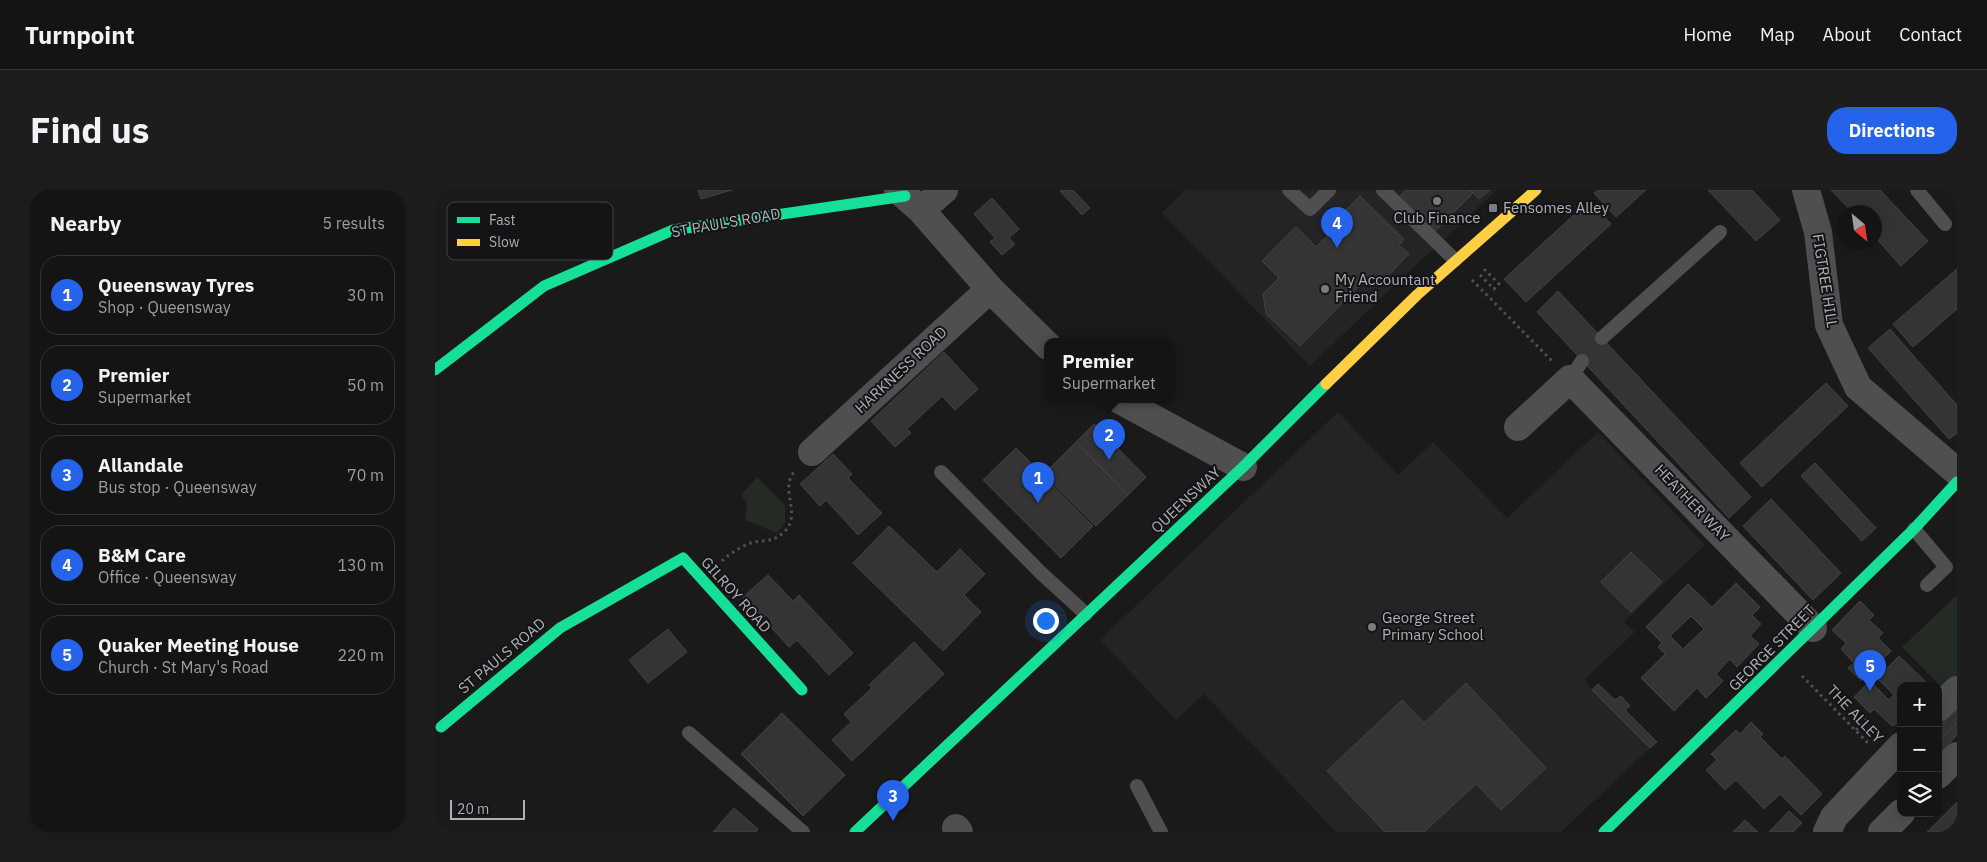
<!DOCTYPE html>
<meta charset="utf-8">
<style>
:root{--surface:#141414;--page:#1d1d1d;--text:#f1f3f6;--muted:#9d9ea0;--line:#333334;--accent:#2563eb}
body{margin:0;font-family:"IBM Plex Sans",sans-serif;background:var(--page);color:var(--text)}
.controls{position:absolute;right:15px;bottom:15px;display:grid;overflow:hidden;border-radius:10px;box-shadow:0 5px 20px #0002}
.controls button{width:45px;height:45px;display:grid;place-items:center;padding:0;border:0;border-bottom:1px solid var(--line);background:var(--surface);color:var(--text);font:25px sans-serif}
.compass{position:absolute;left:1402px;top:15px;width:45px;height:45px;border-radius:50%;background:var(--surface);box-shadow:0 5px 20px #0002;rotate:151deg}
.scale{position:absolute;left:15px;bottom:12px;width:75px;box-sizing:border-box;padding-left:5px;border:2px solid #adb0b9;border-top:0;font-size:14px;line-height:18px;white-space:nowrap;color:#adb0b9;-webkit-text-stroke:4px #141416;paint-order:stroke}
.you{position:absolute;left:610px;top:430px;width:18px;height:18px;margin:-12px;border:4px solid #fff;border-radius:50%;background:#1a73e8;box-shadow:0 0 0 8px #1a73e833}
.badge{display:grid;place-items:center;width:32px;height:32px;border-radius:50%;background:var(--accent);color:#fff;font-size:16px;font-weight:700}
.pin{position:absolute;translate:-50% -41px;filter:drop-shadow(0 1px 2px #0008)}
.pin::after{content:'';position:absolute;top:26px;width:18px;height:15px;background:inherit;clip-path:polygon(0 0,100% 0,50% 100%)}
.popup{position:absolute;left:609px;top:148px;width:130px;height:65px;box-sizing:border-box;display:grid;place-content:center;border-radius:10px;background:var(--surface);filter:drop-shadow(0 1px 4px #0005);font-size:16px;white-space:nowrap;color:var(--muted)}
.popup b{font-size:19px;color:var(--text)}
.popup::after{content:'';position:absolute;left:50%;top:100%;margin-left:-10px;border:10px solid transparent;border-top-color:var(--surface)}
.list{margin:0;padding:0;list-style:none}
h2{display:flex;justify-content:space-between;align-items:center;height:65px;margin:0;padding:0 20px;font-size:21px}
h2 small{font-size:16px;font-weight:400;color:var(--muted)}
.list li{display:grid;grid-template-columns:32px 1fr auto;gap:15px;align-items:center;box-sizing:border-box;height:80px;margin:0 10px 10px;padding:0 10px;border:1px solid var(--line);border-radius:20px}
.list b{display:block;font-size:19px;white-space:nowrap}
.list p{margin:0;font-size:16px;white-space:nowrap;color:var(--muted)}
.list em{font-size:16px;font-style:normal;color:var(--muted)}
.icon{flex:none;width:28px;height:28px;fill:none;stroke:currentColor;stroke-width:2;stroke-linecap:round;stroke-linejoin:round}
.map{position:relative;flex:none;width:1522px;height:642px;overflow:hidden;border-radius:20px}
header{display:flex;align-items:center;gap:30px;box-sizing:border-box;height:70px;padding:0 25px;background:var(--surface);border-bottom:1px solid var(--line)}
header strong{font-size:24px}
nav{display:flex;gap:28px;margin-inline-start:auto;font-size:18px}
.intro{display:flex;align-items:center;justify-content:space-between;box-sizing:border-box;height:120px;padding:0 30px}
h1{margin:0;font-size:35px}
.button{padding:12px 22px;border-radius:20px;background:var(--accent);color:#fff;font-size:18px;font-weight:700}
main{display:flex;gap:30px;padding:0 30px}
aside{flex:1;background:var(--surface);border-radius:20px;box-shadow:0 5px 20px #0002}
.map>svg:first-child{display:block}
</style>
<header>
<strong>Turnpoint</strong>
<nav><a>Home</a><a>Map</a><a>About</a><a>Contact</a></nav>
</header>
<div class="intro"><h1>Find us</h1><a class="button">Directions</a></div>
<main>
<aside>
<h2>Nearby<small>5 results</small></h2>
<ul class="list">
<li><span class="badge">1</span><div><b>Queensway Tyres</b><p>Shop · Queensway</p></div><em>30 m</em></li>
<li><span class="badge">2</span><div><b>Premier</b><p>Supermarket</p></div><em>50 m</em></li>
<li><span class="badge">3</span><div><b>Allandale</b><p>Bus stop · Queensway</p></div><em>70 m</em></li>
<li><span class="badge">4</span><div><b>B&amp;M Care</b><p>Office · Queensway</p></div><em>130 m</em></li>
<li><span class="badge">5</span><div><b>Quaker Meeting House</b><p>Church · St Mary's Road</p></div><em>220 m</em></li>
</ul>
</aside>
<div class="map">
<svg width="1522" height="642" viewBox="0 0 1522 642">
<rect width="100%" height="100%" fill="#1a1a1a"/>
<path fill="#242426" d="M750,0H1062L982,74L875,176L727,23Z
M903,222L963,285L998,252L1072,328L1163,242L1270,355L1189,432L1200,442L1150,489L1157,500L1215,558L1126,642H901L769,504L741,530L665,450Z"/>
<path fill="#242a24" d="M322,287L350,315V333L342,343L310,330L312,314L306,305Z
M1522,405V488L1509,500L1467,457Z"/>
<path fill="#343435" stroke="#434346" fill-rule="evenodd" d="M263,0H297L266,9Z
M627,0H638L655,18L647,25L625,1Z
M971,0H1035L1038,3L997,44L962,9Z
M1035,0H1055L1044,9Z
M1163,0H1211L1181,27L1159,3Z
M1273,0H1317L1345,30L1321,51Z
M1396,0H1445L1493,51L1466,76L1440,47V22H1417Z
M925,6L969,49L964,55L974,64L945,94L935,85L865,156L831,124L828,104L844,88L827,71L861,37L881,57L893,45L890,42Z
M557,8L584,39L574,48L580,54L567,65L555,52L560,48L539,24Z
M1154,11L1176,34L1091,112L1069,89Z
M1522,79V119L1478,157L1458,134Z
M1123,101L1316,307L1294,328L1102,122Z
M1455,139L1522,215V243L1514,249L1433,158Z
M509,162L543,199L520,220L507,206L472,239L476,243L460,257L436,231Z
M1391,193L1413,216L1327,297L1305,273Z
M659,234L711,287L693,305L641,252Z
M641,252L693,305L661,336L609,284Z
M581,258L658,336L626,368L548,290Z
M398,264L417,284L413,288L447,323L423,345L391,310L385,316L365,294Z
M1380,273L1441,338L1427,351L1366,286Z
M1336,309L1406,383L1378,410L1308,336Z
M454,336L502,382L525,359L550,384L529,405L546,422L508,461L418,373Z
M1196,362L1227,392L1196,422L1166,392Z
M333,385L358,411L364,405L418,463L394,485L362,450L354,457L333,434L337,431L331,425L328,428L308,407Z
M1301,393L1325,417L1317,425L1326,434L1315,446L1324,454L1302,477L1295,469L1281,484L1288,491L1271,508L1262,498L1239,521L1206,488L1230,464L1223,457L1227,453L1211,437L1253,394L1277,417ZM1256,426L1269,439L1248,459L1235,446Z
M1425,411L1439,425L1434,430L1448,443L1443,448L1456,461L1426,491L1413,478L1419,473L1406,459L1411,453L1397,440Z
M233,439L252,462L213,493L194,470Z
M479,452L509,484L417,571L397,550L416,532L409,524L437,498L434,495Z
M1464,466L1495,496H1466V533L1465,532L1457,536L1439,519L1435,523L1419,507L1435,491L1454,510L1459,505L1442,488Z
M1031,493L1111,578L1066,620L1041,594L989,642H950L892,581L967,510L989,533Z
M1163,494L1180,510L1186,506L1195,516L1190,520L1222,552L1215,558L1157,500Z
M1522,511V532L1503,552V538L1510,531L1507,528Z
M347,523L410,585L368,626L306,564Z
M1316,532L1328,544L1325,547L1347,569L1350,566L1387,604L1366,625L1345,604L1329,619L1301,590L1290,600L1271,580L1282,570L1276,564L1301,540L1305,544Z
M1522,532V545L1505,564L1503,552Z
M1522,612V642H1492Z
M299,618L323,639L321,642H278Z
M1354,621L1367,633L1358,642H1334Z
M1310,630L1323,642H1298Z"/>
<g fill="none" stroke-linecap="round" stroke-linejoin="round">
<path stroke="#505153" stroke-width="3" stroke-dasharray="2.5 4" stroke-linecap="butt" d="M1045,85L1059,99L1064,94L1049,79
M1037,90L1117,171
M287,371C293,365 304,358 313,354C329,348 337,355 351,340C366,323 344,298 360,281
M1367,486L1433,553
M1421,540L1432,529"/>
<path stroke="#4f4f52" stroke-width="14" d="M854,0L875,19L894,0
M948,0L1020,70
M1482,0L1510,34
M1167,148L1285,42
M1135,189L1147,171
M506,282L606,383L651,424
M1479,339L1511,377L1492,395
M254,543L368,642
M702,596L726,642"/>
<path stroke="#4f4f52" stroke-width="28" d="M463,0L486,20L555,99L613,156
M1371,0L1383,42L1394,135L1423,197L1522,282
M486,20L509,0
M683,209L808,277
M1083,237L1135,189L1378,438
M377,262L555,99
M1503,518L1522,500
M1503,585L1522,566
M521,638L524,642
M1392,642L1399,627L1466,556
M1447,642L1466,623"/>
<path stroke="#16e098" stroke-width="11" d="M0,180L109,96L238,40L470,6
M6,537L125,438L248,368L367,500
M420,642L808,277L891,194
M1169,642L1479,339L1522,292"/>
<path stroke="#ffcf43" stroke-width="11" d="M891,194L982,105L1101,0"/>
</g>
<g fill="#7a7c81" stroke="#141416" stroke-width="2">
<circle cx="1002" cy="11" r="5"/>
<rect x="1053" y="13" width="10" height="10" rx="2.5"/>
<circle cx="890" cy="99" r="5"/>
<circle cx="937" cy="437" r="5"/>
</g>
<g text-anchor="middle" stroke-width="4" stroke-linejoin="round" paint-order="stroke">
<g font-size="15" fill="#adb0b9" stroke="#141416" text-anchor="start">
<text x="1068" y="23">Fensomes Alley</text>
<text x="1002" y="33" text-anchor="middle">Club Finance</text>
<text x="900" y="95">My Accountant<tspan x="900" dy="17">Friend</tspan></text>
<text x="947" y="433">George Street<tspan x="947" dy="17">Primary School</tspan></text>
</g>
<g font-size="15" fill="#adb0b9" stroke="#141416">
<text transform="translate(291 33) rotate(-10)" y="5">ST PAUL'S ROAD</text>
<text transform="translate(1390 91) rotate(81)" y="5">FIGTREE HILL</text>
<text transform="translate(466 180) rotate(-43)" y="5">HARKNESS ROAD</text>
<text transform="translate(751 310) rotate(-43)" y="5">QUEENSWAY</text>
<text transform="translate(1257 313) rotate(46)" y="5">HEATHER WAY</text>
<text transform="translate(301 405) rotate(48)" y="5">GILROY ROAD</text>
<text transform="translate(1337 458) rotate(-45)" y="5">GEORGE STREET</text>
<text transform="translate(67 466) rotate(-40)" y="5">ST PAULS ROAD</text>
<text transform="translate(1420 524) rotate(46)" y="5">THE ALLEY</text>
</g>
</g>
<rect x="12" y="12" width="166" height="58" rx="8" fill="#141416" stroke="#424347" stroke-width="1"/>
<rect x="22" y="27" width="23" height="6" fill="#16e098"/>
<rect x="22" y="49" width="23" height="7" fill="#ffcf43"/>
<g font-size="14" fill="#adb0b9">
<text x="54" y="35">Fast</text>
<text x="54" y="57">Slow</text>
</g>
</svg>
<div class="controls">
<button>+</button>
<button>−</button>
<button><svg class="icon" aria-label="layers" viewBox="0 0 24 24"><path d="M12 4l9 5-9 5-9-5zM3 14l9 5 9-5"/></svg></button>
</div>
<svg class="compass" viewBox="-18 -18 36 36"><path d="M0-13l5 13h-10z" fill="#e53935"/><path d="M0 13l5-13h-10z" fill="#9d9ea0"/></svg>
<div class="scale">20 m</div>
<div class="you"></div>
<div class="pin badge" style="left:603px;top:313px">1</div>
<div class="pin badge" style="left:674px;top:270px">2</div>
<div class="popup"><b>Premier</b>Supermarket</div>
<div class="pin badge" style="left:458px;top:631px">3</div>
<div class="pin badge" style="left:902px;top:58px">4</div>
<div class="pin badge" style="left:1435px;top:501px">5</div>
</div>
</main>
